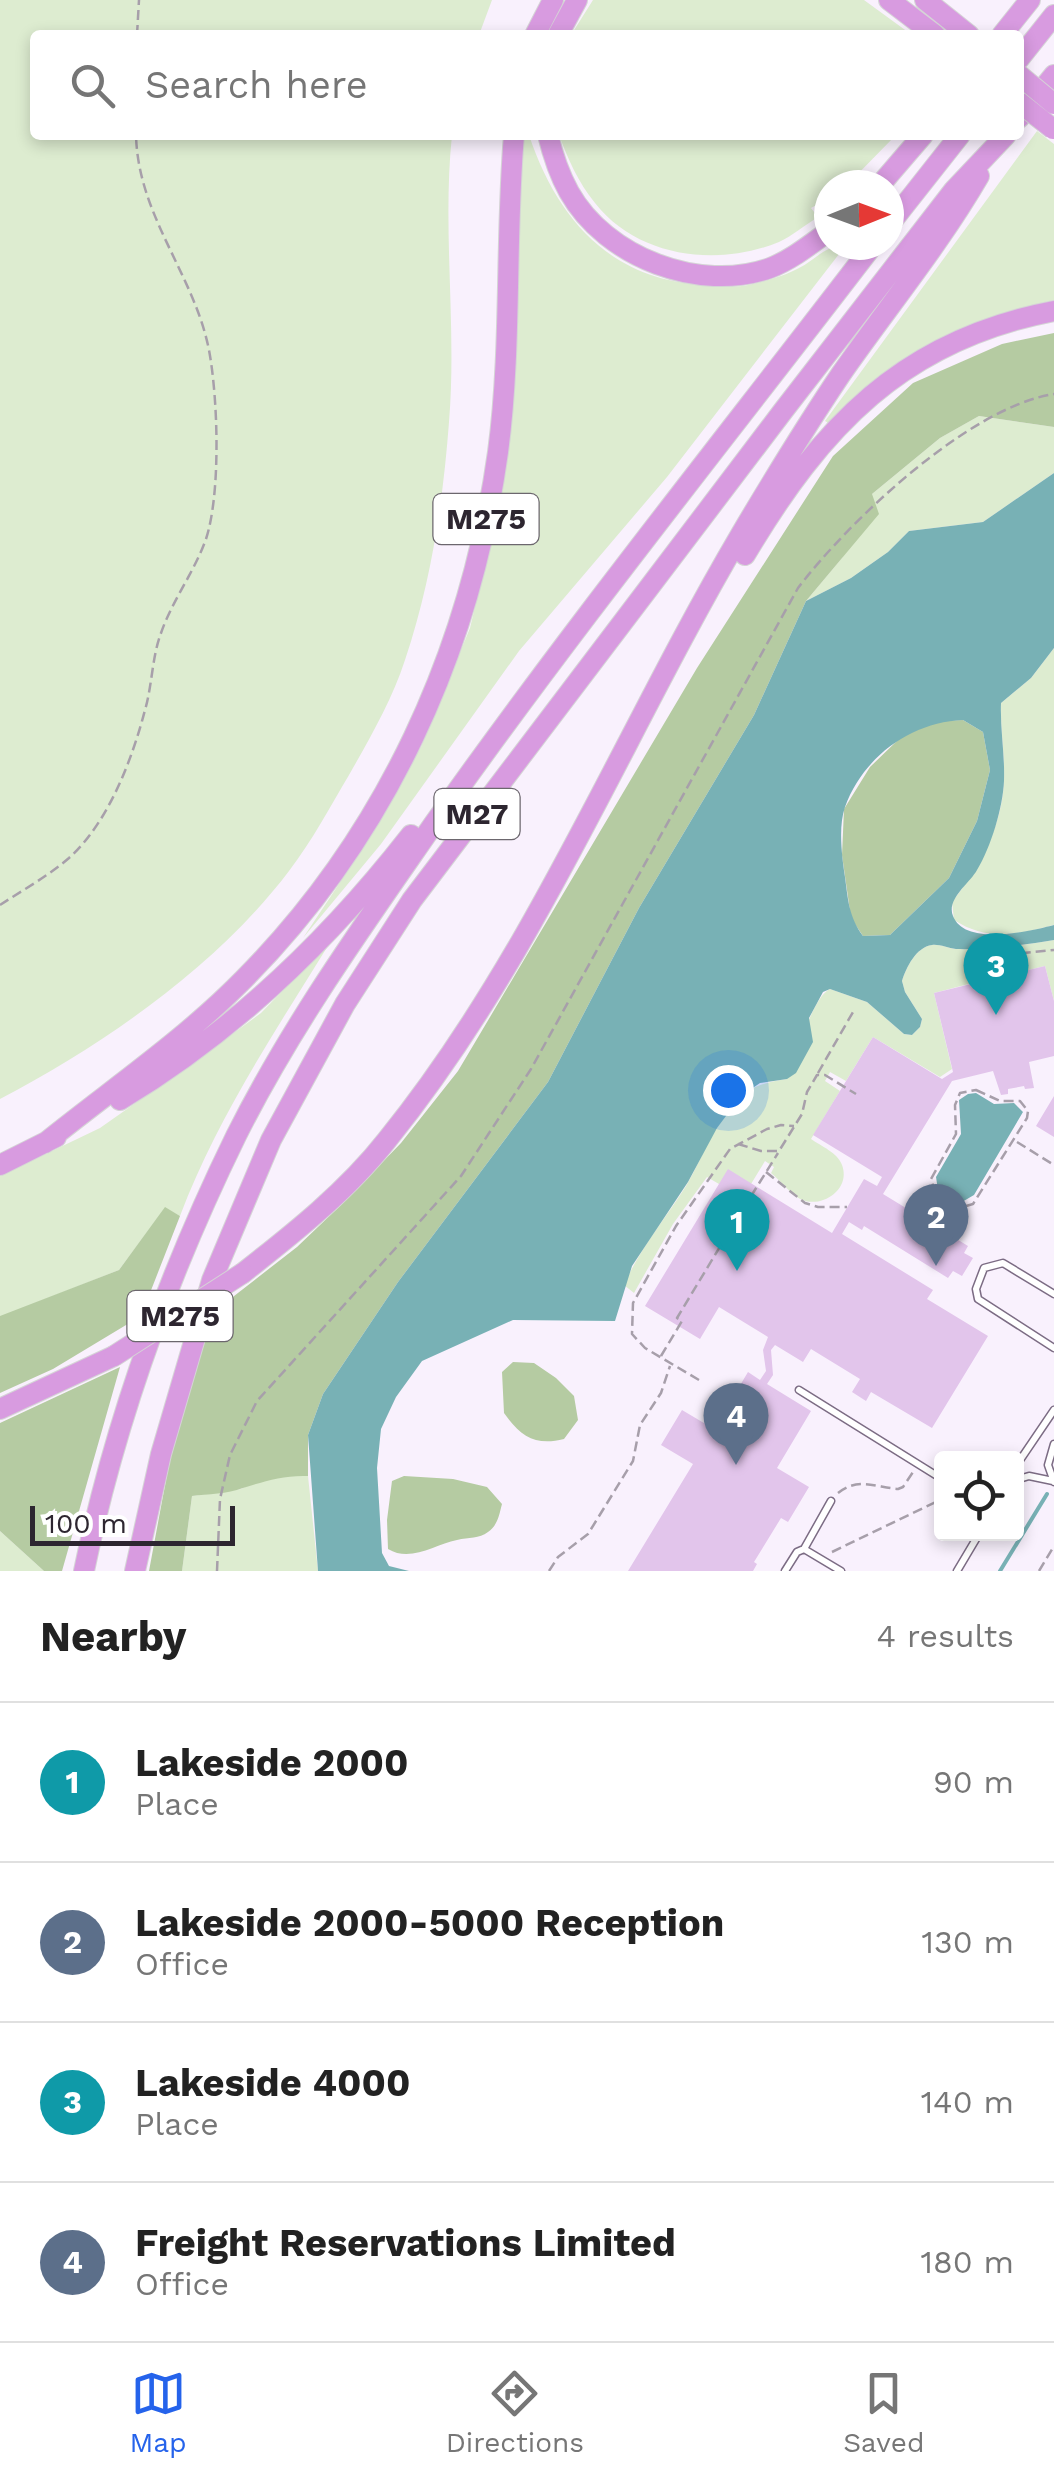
<!DOCTYPE html>
<style>
:root{--surface:#fff;--page:#f2f2f2;--text:#222;--muted:#767676;--line:#e0e0e0;--accent:#2563eb}
body{margin:0;font-family:"Work Sans",sans-serif;background:var(--page);color:var(--text)}
.controls{position:absolute;right:30px;bottom:30px;display:grid;overflow:hidden;border-radius:10px;box-shadow:0 5px 15px #0003}
.controls button{width:90px;height:90px;display:grid;place-items:center;padding:0;border:0;border-bottom:2px solid var(--line);background:var(--surface);color:var(--text);font:50px sans-serif}
.compass{position:absolute;left:814px;top:170px;width:90px;height:90px;border-radius:50%;background:var(--surface);box-shadow:0 5px 15px #0003;rotate:89deg}
.scale{position:absolute;left:30px;bottom:25px;width:205px;box-sizing:border-box;padding-left:10px;border:5px solid #2d2630;border-top:0;font-size:28px;line-height:35px;white-space:nowrap;color:#2d2630;-webkit-text-stroke:8px #fff;paint-order:stroke}
.you{position:absolute;left:728px;top:1090px;width:35px;height:35px;margin:-25px;border:8px solid #fff;border-radius:50%;background:#1a73e8;box-shadow:0 0 0 15px #1a73e833}
.badge{display:grid;place-items:center;width:65px;height:65px;border-radius:50%;background:var(--accent);color:#fff;font-size:32px;font-weight:700}
.pin{position:absolute;translate:-50% -82px;filter:drop-shadow(0 2px 5px #0008)}
.pin::after{content:'';position:absolute;top:52px;width:35px;height:30px;background:inherit;clip-path:polygon(0 0,100% 0,50% 100%)}
.list{margin:0;padding:0;list-style:none}
h2{display:flex;justify-content:space-between;align-items:center;height:130px;margin:0;padding:0 40px;font-size:42px}
h2 small{font-size:32px;font-weight:400;color:var(--muted)}
.list li{display:grid;grid-template-columns:65px 1fr auto;gap:30px;align-items:center;box-sizing:border-box;height:160px;padding:0 40px;border-top:2px solid var(--line)}
.list b{display:block;font-size:38px;white-space:nowrap}
.list p{margin:0;font-size:32px;white-space:nowrap;color:var(--muted)}
.list em{font-size:32px;font-style:normal;color:var(--muted)}
.icon{flex:none;width:55px;height:55px;fill:none;stroke:currentColor;stroke-width:2;stroke-linecap:round;stroke-linejoin:round}
.map{position:relative;flex:none;width:1054px;height:1571px;overflow:hidden}
.search{position:absolute;background:var(--surface);box-shadow:0 5px 15px #0003;left:30px;right:30px;top:30px;height:110px;display:flex;align-items:center;gap:25px;box-sizing:border-box;padding:0 35px;border-radius:10px;color:var(--muted);font-size:38px}
.sheet{height:770px;background:var(--surface)}
nav{display:flex;justify-content:space-around;align-items:center;box-sizing:border-box;height:140px;border-top:2px solid var(--line);background:var(--surface);font-size:28px;color:var(--muted)}
nav a{display:grid;justify-items:center;gap:5px}
nav .on{color:var(--accent)}
.map>svg:first-child{display:block}
</style>
<div class="map">
<svg width="1054" height="1571" viewBox="0 0 1054 1571">
<rect width="100%" height="100%" fill="#f9f1fd"/>
<path fill="#ddecd0" d="M0,0H492L479,35H35V135H452C442,230 457,327 449,422C443,502 431,583 405,660C392,700 370,738 349,775C330,807 312,841 289,871C217,966 105,1044 0,1099Z
M593,0H864L912,35H571Z
M1037,131L1054,144V300C961,320 895,355 830,424L825,421Z
M522,135H529C558,222 614,283 710,285C722,285 736,288 748,285C764,281 785,276 799,268C817,259 825,245 846,245L667,477L519,651L381,844L303,938L363,848L421,747L470,628L502,492L514,394Z
M559,135H896L847,185H829V198L811,208L818,217C805,225 792,236 779,242C718,267 638,258 595,203C578,182 568,159 559,135Z
M979,416L1054,427V473L983,522L909,531L888,552L851,578L806,601L842,558L872,494L940,438Z
M1054,648V925C1018,934 988,942 954,920L952,902C979,868 1002,827 1004,781C1005,755 1000,729 1001,703L1031,678Z
M1054,940V1001L1045,966L995,978L988,952L978,954L984,980L934,993L952,1069L940,1077L873,1037L846,1081L830,1072L825,1081L840,1091L811,1139C821,1146 838,1153 842,1165C851,1189 823,1208 802,1200C790,1194 781,1181 771,1173L774,1167L765,1161L751,1184H719L707,1177L673,1224L634,1293L624,1285C639,1250 665,1219 686,1186C703,1157 714,1123 738,1099C752,1085 768,1082 787,1079C796,1058 812,997 830,989L867,1002L904,1034L912,1035L920,1027L922,1019L905,992L902,981C906,968 916,947 932,945C939,944 948,948 956,949C988,950 1023,945 1054,940Z
M331,941C276,1030 217,1118 180,1216L165,1208L119,1270L0,1317V1176L100,1128L198,1059L261,1013Z
M289,1475L308,1476L318,1571H182L192,1496L241,1489L255,1482Z
M0,1531L44,1571H0Z"/>
<path fill="#b5cba2" d="M1054,333V427L979,416L940,438L872,494L879,514L806,601L754,715L639,908L548,1082L398,1282L323,1394L308,1435V1476C284,1475 265,1481 243,1488C227,1494 208,1494 192,1496L182,1571H149L171,1453L207,1317L297,1247L342,1204L401,1143L458,1071L697,668L833,456L913,383L1002,344Z
M963,720L983,732L990,770L977,821L949,878L890,935L863,936L851,918L842,855L844,809L870,767L901,737L936,721Z
M165,1207L180,1216L141,1316L53,1369L0,1393V1316L119,1270Z
M513,1362L534,1363L556,1378L574,1396L578,1420L564,1439C536,1446 521,1437 504,1413L502,1372Z
M120,1367L62,1571H44L0,1531V1423Z
M404,1476L453,1479L487,1487L502,1504C499,1515 498,1525 488,1532C479,1539 469,1537 457,1540C435,1544 411,1563 388,1549L387,1520L392,1481Z"/>
<path fill="#78b1b5" fill-rule="evenodd" d="M1054,473V648L1031,678L1001,703C1000,729 1005,755 1004,781C1003,807 991,847 977,870C970,883 946,899 953,916C965,947 1031,931 1054,925V940C1023,945 988,950 956,949C948,948 939,944 932,945C916,947 906,968 902,981L905,992L922,1019L920,1027L912,1035L904,1034L867,1002L830,989L823,992L809,1018L813,1042L796,1073L787,1079L760,1083L741,1096L717,1128L688,1182L632,1266L615,1321L513,1320L422,1361L396,1397L381,1429L377,1468L382,1553L389,1566L409,1571H318L308,1435L323,1394L398,1282L548,1082L639,908L754,715L806,601L851,578L888,552L909,531L983,522ZM963,720L983,732L990,770L977,821L949,878L890,935L863,936C849,917 848,900 845,877C842,857 838,827 845,807C863,757 911,722 963,720Z
M976,1093L994,1104L1014,1103L1023,1112L974,1195L962,1202L938,1190L936,1177L961,1134L959,1100L968,1094Z"/>
<g fill="none" stroke-linecap="round" stroke-linejoin="round">
<path stroke="#78b1b5" stroke-width="4" d="M1000,1571L1047,1494"/>
</g>
<path fill="#e2c5eb" d="M1045,966L1054,1001V1056L1029,1062L1034,1088L1025,1089L1024,1086L1008,1089V1094L1001,1095L993,1071L952,1081L883,1194L968,1246L964,1253L973,1258L962,1276L953,1271L948,1278L864,1226L862,1230L849,1222L842,1234L933,1290L927,1299L988,1336L932,1428L871,1392L866,1401L852,1392L860,1379L811,1349L803,1362L775,1345L771,1350L773,1375L767,1384L811,1411L777,1468L809,1487L788,1522L781,1518L754,1562L757,1564L753,1571H628L693,1464L661,1445L682,1410L714,1429L748,1372L760,1380L766,1371L763,1350L768,1337L719,1307L700,1339L645,1306L728,1169L832,1233L864,1179L877,1186L882,1177L813,1135L873,1037L942,1079L953,1072L934,993Z
M1054,1096V1137L1036,1126Z"/>
<g fill="none" stroke-linecap="round" stroke-linejoin="round">
<defs>
<path id="lane" d="M1054,1294L1003,1263L984,1268L976,1289L978,1299L1054,1348
M799,1390L942,1479
M1016,1466L1054,1410
M1016,1480L1029,1476L1053,1481
M1054,1482L1048,1465L1054,1444
M804,1549L831,1501
M785,1571L797,1552L804,1549L841,1571
M957,1571L979,1534"/>
<path id="highway" d="M889,0L935,35
M925,0L969,35
M535,35L553,0
M558,35L577,0
M1002,35L1030,0
M1019,59L1054,15
M1019,118L1054,75
M548,135C553,156 559,174 569,192C606,258 700,293 770,268C791,260 811,244 829,231
M880,185L923,135
M889,225L960,135
M745,555C821,427 902,340 1054,311
M120,1100C235,1031 329,940 411,835
M45,1143C112,1089 183,1041 243,980C386,836 470,652 498,452C512,347 505,240 514,135
M0,1165L56,1137
M243,1273C294,1233 347,1191 387,1140C535,957 622,736 741,534C773,480 806,426 841,374C887,308 939,245 979,176
M0,1409L114,1356
M84,1571C115,1421 169,1273 236,1136C291,1026 363,926 433,825C573,627 726,437 873,245
M135,1571L161,1454L212,1280L271,1140L345,1004L412,900L783,411L954,190L1006,135"/>
</defs>
<use href="#lane" stroke="#7c6c84" stroke-width="9"/>
<use href="#highway" stroke="#d5d4d6" stroke-width="22"/>
<path stroke="#a79faa" stroke-width="2.5" stroke-dasharray="10 5" stroke-linecap="butt" d="M137,35L139,0
M0,905C23,890 48,876 69,858C108,823 132,760 145,710C152,686 152,659 160,636C171,602 194,573 206,539C221,493 218,398 209,350C194,274 138,216 136,135
M993,994L984,957L1054,950
M818,1073L853,1012
M976,1090L1000,1101H1020L1028,1111L1027,1118L973,1204L959,1208L935,1192L931,1179L956,1134L955,1105L960,1093Z
M1017,1142L1054,1165
M738,1144L761,1151H779L802,1114L807,1092L817,1075H825L856,1094
M766,1172L805,1203L818,1207H847
M717,1235L721,1228L728,1233L778,1153
M719,1235L744,1251
M661,1356L682,1321L677,1318L721,1245L714,1241L717,1235
M699,1380L645,1348L632,1334L633,1303L676,1226L730,1149L767,1129L781,1125L794,1126
M838,1493C858,1477 875,1487 898,1489L903,1487L913,1472
M832,1552L942,1499
M217,1571L220,1499L230,1455L257,1401L461,1176L531,1069L798,588C849,521 969,407 1054,394
M549,1571L558,1557L588,1534L633,1461L640,1425L661,1393L670,1366
M1039,1571L1054,1546"/>
<use href="#lane" stroke="#fff" stroke-width="6"/>
<use href="#highway" stroke="#d89be0" stroke-width="20"/>
<defs>
<path id="highway-bridge" d="M1019,75L1054,104
M1019,102L1053,129
M114,1356L243,1273"/>
</defs>
<use href="#highway-bridge" stroke="#d5d4d6" stroke-width="22" stroke-linecap="butt"/>
<use href="#highway-bridge" stroke="#d89be0" stroke-width="20"/>
</g>
<g text-anchor="middle" stroke-width="9" stroke-linejoin="round" paint-order="stroke">
<g fill="#fff" stroke="#6c676e" stroke-width="2.5">
<rect x="433.5" y="494" width="105" height="50" rx="8"/>
<rect x="434.5" y="789" width="85" height="50" rx="8"/>
<rect x="127.5" y="1291" width="105" height="50" rx="8"/>
</g>
<g font-size="30" font-weight="bold" fill="#2d2630">
<text x="486" y="529">M275</text>
<text x="477" y="824">M27</text>
<text x="180" y="1326">M275</text>
</g>
</g>
</svg>
<div class="controls">
<button><svg class="icon" aria-label="locate" viewBox="0 0 24 24"><circle cx="12" cy="12" r="6"/><path d="M12 2v4M12 18v4M2 12h4M18 12h4"/></svg></button>
</div>
<svg class="compass" viewBox="-18 -18 36 36"><path d="M0-13l5 13h-10z" fill="#e53935"/><path d="M0 13l5-13h-10z" fill="#767676"/></svg>
<div class="scale">100 m</div>
<div class="you"></div>
<div class="pin badge" style="left:737px;top:1271px;background:#0f9aa8">1</div>
<div class="pin badge" style="left:936px;top:1266px;background:#5c6f8a">2</div>
<div class="pin badge" style="left:996px;top:1015px;background:#0f9aa8">3</div>
<div class="pin badge" style="left:736px;top:1465px;background:#5c6f8a">4</div>
<div class="search"><svg class="icon" aria-label="search" viewBox="0 0 24 24"><circle cx="10" cy="10" r="6"/><path d="M15 15l6 6"/></svg>Search here</div>
</div>
<section class="sheet">
<h2>Nearby<small>4 results</small></h2>
<ul class="list">
<li><span class="badge" style="background:#0f9aa8">1</span><div><b>Lakeside 2000</b><p>Place</p></div><em>90 m</em></li>
<li><span class="badge" style="background:#5c6f8a">2</span><div><b>Lakeside 2000-5000 Reception</b><p>Office</p></div><em>130 m</em></li>
<li><span class="badge" style="background:#0f9aa8">3</span><div><b>Lakeside 4000</b><p>Place</p></div><em>140 m</em></li>
<li><span class="badge" style="background:#5c6f8a">4</span><div><b>Freight Reservations Limited</b><p>Office</p></div><em>180 m</em></li>
</ul>
</section>
<nav>
<a class="on"><svg class="icon" aria-label="map" viewBox="0 0 24 24"><path d="M3 6l6-2 6 2 6-2v14l-6 2-6-2-6 2zM9 4v14M15 6v14"/></svg>Map</a>
<a><svg class="icon" aria-label="directions" viewBox="0 0 24 24"><path d="M12 3l9 9-9 9-9-9zM9 14v-3h6M13 9l2 2-2 2"/></svg>Directions</a>
<a><svg class="icon" aria-label="saved" viewBox="0 0 24 24"><path d="M7 4h10v16l-5-4-5 4z"/></svg>Saved</a>
</nav>
